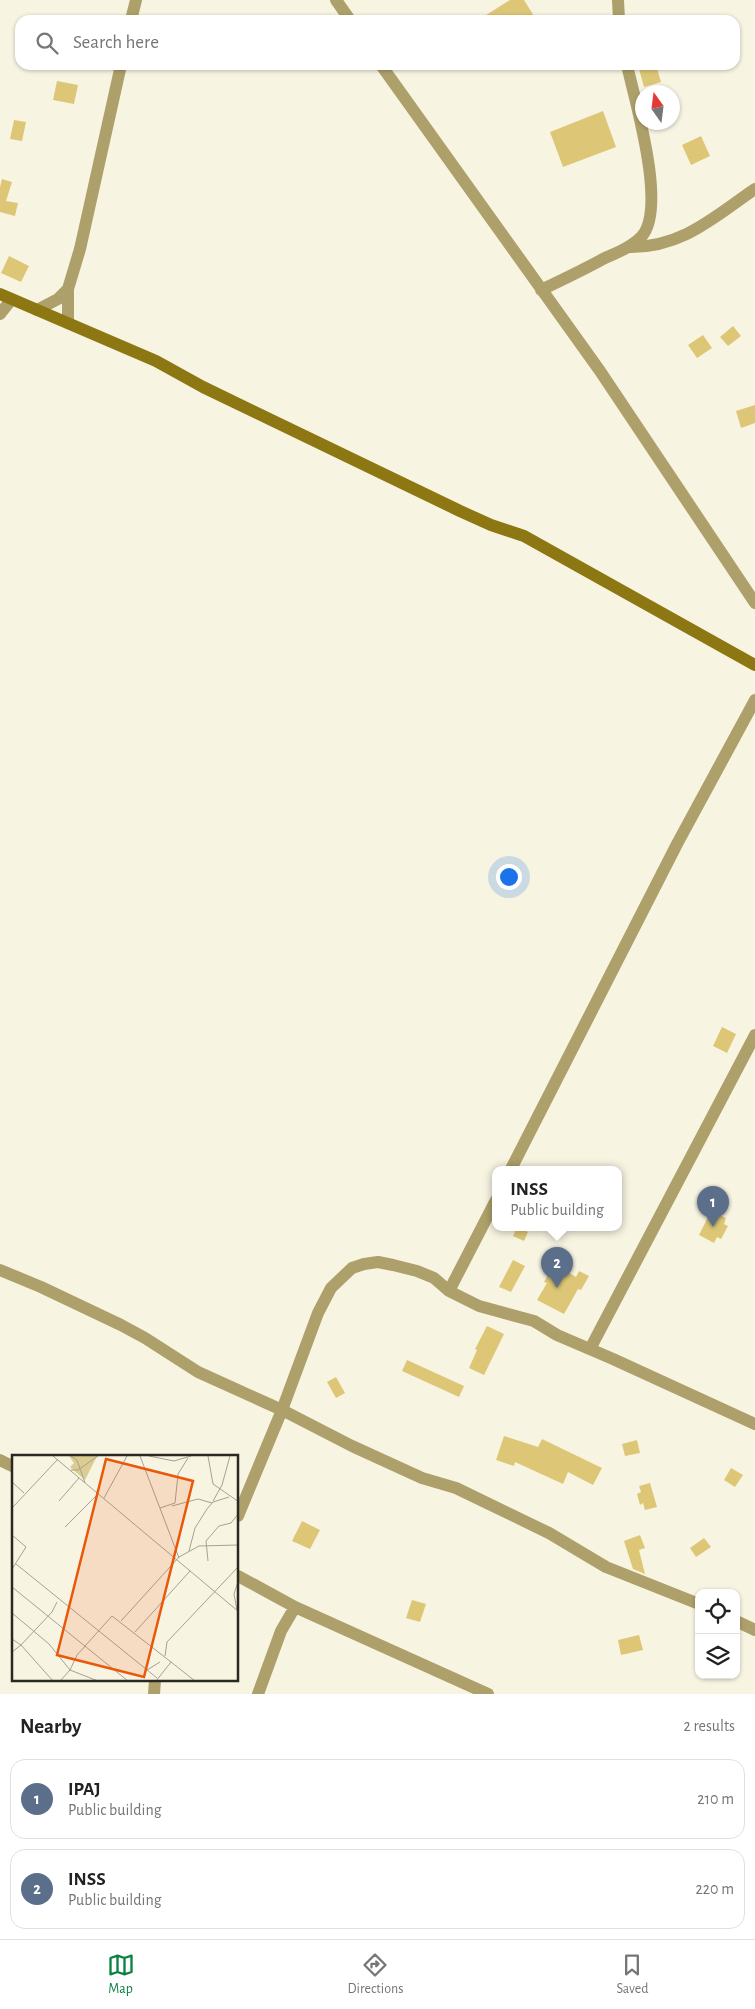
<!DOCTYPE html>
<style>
:root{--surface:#fff;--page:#f6f6f6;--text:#222;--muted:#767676;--line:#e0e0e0;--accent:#0b8043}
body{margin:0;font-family:"Alegreya Sans",sans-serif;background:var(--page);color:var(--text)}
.controls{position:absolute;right:15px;bottom:15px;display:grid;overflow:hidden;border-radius:10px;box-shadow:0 1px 4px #0004}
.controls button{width:45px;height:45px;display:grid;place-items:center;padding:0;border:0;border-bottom:1px solid var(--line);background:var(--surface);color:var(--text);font:25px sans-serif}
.compass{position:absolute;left:635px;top:85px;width:45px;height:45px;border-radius:50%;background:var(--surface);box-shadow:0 1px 4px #0004;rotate:346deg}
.you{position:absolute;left:508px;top:876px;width:18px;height:18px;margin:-12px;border:4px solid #fff;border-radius:50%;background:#1a73e8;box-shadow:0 0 0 8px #1a73e833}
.badge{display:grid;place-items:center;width:32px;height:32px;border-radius:50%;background:var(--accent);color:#fff;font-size:16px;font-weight:700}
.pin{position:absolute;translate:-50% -41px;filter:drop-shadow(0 1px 2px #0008)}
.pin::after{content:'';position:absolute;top:26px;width:18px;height:15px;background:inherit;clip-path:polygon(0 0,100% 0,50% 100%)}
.popup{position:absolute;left:492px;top:1166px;width:130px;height:65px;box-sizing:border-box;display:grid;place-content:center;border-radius:10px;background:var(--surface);filter:drop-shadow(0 1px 4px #0005);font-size:16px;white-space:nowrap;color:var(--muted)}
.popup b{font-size:19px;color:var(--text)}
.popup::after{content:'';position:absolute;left:50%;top:100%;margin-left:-10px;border:10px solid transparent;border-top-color:var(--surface)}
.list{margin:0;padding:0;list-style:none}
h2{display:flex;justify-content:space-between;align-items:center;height:65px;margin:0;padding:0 20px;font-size:21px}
h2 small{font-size:16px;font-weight:400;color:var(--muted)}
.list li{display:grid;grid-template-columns:32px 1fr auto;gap:15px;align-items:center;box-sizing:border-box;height:80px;margin:0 10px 10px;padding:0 10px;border:1px solid var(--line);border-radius:15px}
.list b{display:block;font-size:19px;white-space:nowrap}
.list p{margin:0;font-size:16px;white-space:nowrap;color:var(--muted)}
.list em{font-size:16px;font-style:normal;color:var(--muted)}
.icon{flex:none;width:28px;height:28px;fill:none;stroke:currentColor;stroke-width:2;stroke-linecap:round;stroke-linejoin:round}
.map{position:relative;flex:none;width:755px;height:1694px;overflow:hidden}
.search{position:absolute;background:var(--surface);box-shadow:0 1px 4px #0004;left:15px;right:15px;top:15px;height:55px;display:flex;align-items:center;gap:12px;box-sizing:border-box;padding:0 18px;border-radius:15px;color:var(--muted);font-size:19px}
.sheet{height:245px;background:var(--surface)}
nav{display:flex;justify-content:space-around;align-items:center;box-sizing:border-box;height:70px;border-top:1px solid var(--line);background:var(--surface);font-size:14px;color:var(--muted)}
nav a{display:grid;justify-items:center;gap:2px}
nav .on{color:var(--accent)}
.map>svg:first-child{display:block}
</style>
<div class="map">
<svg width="755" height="1694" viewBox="0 0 755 1694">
<rect width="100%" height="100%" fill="#f8f4e2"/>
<path fill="#ddc776" d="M510,0H524L534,16L527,20H478Z
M653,65H656L661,82L644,87L639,69Z
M57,81L78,85L74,104L53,100Z
M603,111L616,147L563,167L550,132Z
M14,120L26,122L22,141L10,139Z
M701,136L710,156L691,165L682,145Z
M2,179L12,182L6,201L18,203L15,216L0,212V187Z
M9,256L29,266L21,282L1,273Z
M733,326L741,336L728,346L720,337Z
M703,335L712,348L697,358L688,345Z
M755,405V423L741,428L736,411Z
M722,1027L736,1034L727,1053L713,1046Z
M711,1211L726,1218L724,1224L728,1226L721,1239L717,1237L714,1243L699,1235Z
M517,1227L528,1232L524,1241L513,1236Z
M513,1260L525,1266L511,1292L499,1287Z
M554,1264L576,1277L579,1271L589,1276L581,1290L578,1289L564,1314L537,1300L547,1283L544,1282Z
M487,1326L504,1334L484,1375L469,1368L477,1350L475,1349Z
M407,1360L464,1386L459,1397L402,1371Z
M336,1377L345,1393L336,1398L327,1382Z
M504,1436L538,1447L542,1439L602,1468L593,1485L568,1472L563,1484L515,1462L514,1466L496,1460Z
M637,1440L640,1453L625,1456L622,1444Z
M731,1468L743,1475L735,1487L724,1480Z
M650,1483L657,1507L645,1510L643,1503L640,1505L637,1494L641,1492L639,1486Z
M302,1521L320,1530L310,1549L292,1541Z
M640,1535L645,1548L639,1550L645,1574L633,1569L624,1541Z
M704,1538L711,1547L696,1557L690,1548Z
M412,1600L426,1604L420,1622L406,1618Z
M639,1635L643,1650L621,1655L618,1640Z"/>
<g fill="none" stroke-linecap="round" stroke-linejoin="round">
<path stroke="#aea06a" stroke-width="12" d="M336,0L350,20
M618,0L619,20
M131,20L136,0
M381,65L600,371L755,603
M629,247C682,248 714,217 755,189
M541,290C562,280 583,270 603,259C616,253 632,247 642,236C667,207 635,101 627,65
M37,310L58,299L68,289
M0,314L11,300
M68,323V289L80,249L121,65
M511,1169L677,844L755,700
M0,1270L41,1287L121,1325L145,1338L198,1372L282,1410L352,1446L422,1478L456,1488L549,1533L606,1567L699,1604
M449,1291L496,1200
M590,1349L755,1035
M0,1460L14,1467
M238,1516L282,1410L318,1313L331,1288L352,1268L364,1264L378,1262L393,1265L417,1271L434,1278L449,1291L479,1306L534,1321L557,1335L613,1359L755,1424
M238,1576L295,1607L488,1694
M736,1621L755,1630
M154,1694L155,1680
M258,1694L281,1631L295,1607"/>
<path stroke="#8d7713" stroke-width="12" d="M0,294L156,361L203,387L460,511L491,525L524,536L755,665"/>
</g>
<g transform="translate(12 1455)">
<rect width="226" height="226" fill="#f8f4e2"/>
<path d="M57,1H85L73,25L58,12L62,8Z" fill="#dccc91"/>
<path fill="none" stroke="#a5a295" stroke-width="1" d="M41,1L227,157M59,1L65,5L73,28M128,1L167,103M137,1L162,6L179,1M196,1L201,29L227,47M59,15H66L86,1M0,27L12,38M92,43L115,1M47,46L67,23M201,46L210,30L218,1M160,51L186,44L200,48M1,52L46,4M148,53L163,48L166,19L176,3M53,72L86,39M0,80L14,92L0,114M177,96L183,73L195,54L201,47L217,42M196,106L194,86L207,71L219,68L227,58M4,109L145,223M0,132L116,226M225,155L222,139L227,124M0,158L37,189L58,215L86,226M109,166L167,102L187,91L227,90M123,177L178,116M0,184L9,190L0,197M153,201L155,187L227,111M159,207L183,226M135,215L148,207M41,226L9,190L40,157L45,147M48,226L58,215L65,200L100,161L159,207L144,226"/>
<path fill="#e8590c" fill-opacity="0.15" stroke="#e8590c" stroke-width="2.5" d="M94,4L181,26L132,222L45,200Z"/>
<rect width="226" height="226" fill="none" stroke="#292821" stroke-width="2.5"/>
</g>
</svg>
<div class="controls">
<button><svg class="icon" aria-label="locate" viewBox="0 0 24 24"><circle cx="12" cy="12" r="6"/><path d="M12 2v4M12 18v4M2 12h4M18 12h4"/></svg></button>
<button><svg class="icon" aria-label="layers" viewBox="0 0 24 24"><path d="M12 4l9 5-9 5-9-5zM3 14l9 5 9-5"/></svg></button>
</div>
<svg class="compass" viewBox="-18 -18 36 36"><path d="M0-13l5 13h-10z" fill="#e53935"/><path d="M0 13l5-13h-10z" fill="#767676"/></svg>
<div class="you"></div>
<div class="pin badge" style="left:713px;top:1227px;background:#5c6f8a">1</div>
<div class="pin badge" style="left:557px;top:1288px;background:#5c6f8a">2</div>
<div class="popup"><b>INSS</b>Public building</div>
<div class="search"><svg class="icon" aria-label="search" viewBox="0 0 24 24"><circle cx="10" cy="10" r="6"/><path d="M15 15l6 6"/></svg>Search here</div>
</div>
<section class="sheet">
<h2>Nearby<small>2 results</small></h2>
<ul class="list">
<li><span class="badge" style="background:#5c6f8a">1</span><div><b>IPAJ</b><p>Public building</p></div><em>210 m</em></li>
<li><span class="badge" style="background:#5c6f8a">2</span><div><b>INSS</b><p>Public building</p></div><em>220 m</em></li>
</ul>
</section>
<nav>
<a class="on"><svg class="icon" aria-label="map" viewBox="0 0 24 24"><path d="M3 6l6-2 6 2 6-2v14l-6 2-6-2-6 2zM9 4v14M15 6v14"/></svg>Map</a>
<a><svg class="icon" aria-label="directions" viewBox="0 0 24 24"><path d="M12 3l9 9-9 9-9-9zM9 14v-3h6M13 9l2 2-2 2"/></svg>Directions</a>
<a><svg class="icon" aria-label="saved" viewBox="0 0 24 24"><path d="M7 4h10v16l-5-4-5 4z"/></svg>Saved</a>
</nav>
